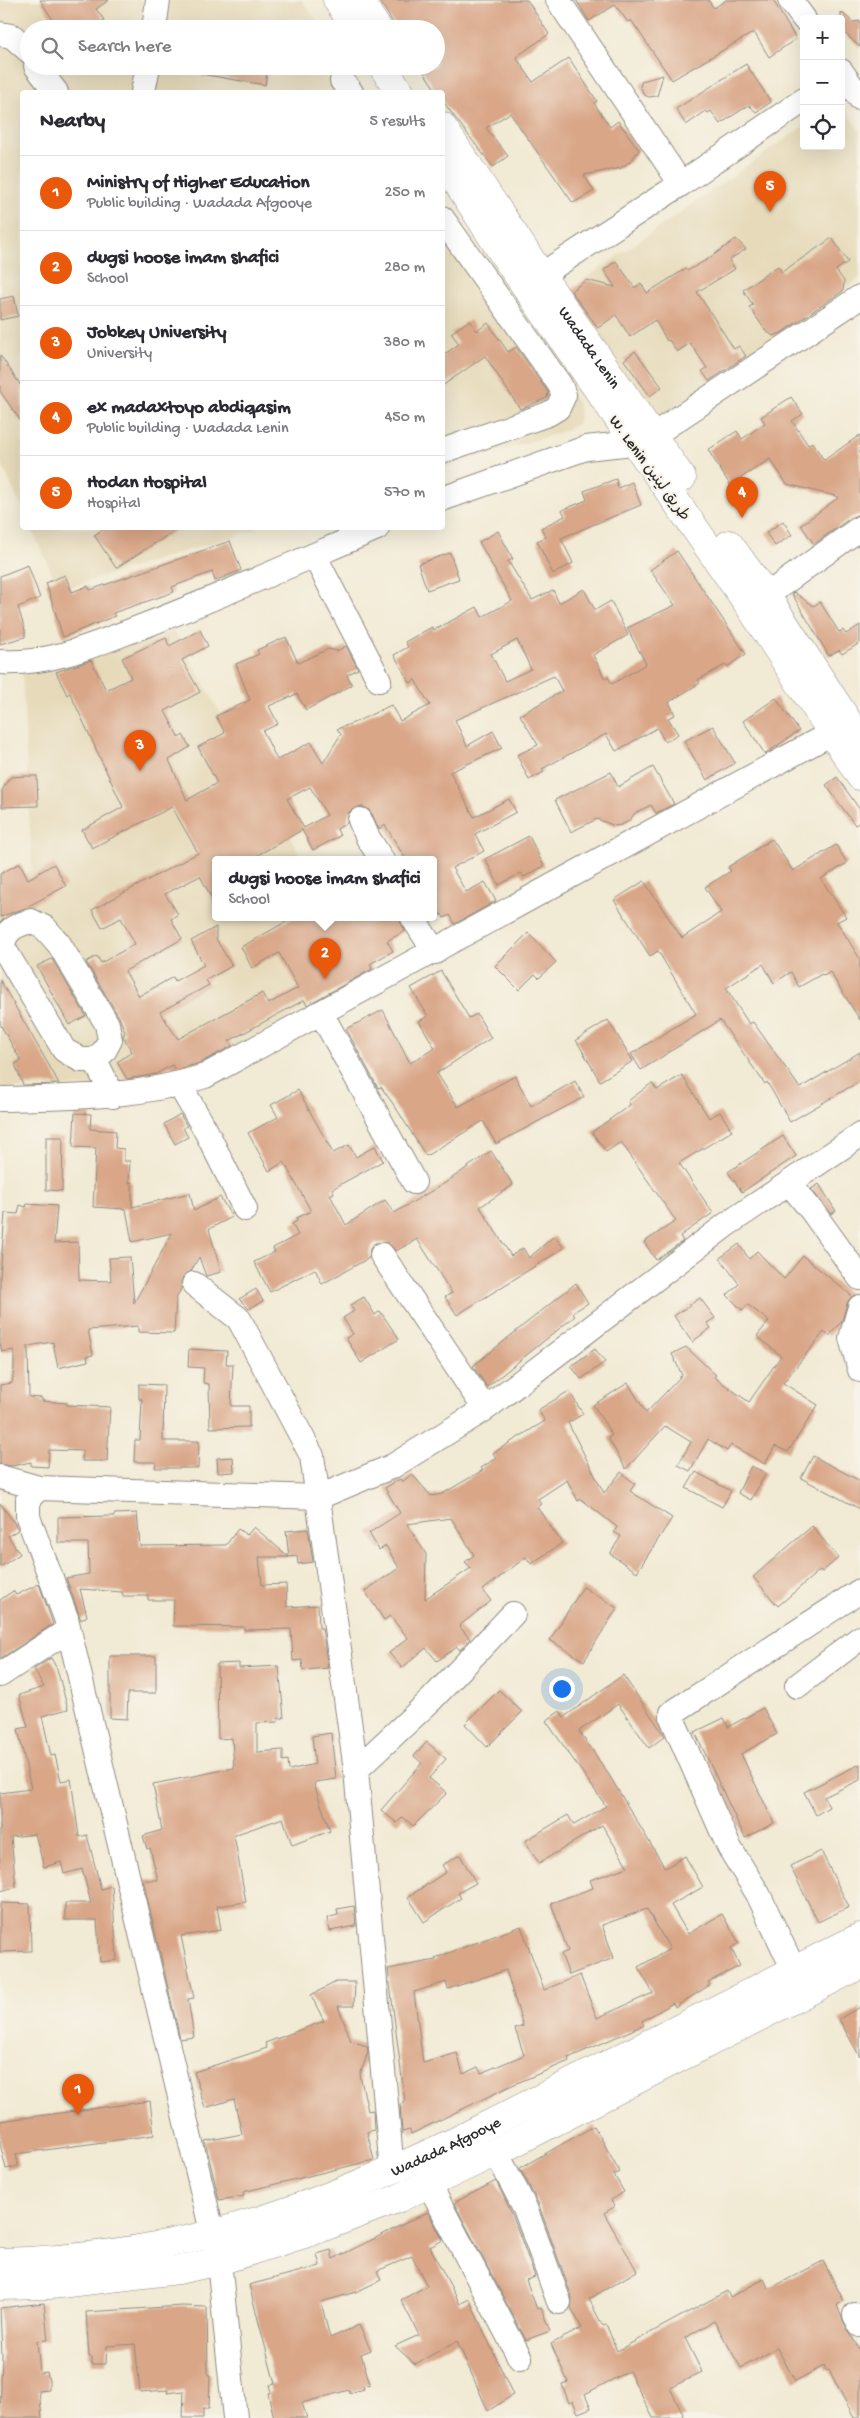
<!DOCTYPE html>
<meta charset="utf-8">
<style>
:root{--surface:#fff;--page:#f2f2f3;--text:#2b2b33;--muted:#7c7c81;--line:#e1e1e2;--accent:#ea580c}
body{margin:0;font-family:"Gochi Hand","Playpen Sans Arabic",sans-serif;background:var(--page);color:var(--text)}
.controls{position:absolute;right:15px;top:15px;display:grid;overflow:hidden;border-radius:5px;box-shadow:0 5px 20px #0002}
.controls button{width:45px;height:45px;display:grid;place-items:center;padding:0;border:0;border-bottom:1px solid var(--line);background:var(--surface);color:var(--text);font:25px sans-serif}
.you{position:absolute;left:561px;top:1688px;width:18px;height:18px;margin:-12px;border:4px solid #fff;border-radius:50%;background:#1a73e8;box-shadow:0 0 0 8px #1a73e833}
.badge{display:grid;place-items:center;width:32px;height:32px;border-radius:50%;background:var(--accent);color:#fff;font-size:16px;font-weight:700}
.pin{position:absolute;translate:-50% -41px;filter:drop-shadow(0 1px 2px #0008)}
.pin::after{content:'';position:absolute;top:26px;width:18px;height:15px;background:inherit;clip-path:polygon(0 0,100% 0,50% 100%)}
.popup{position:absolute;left:212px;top:856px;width:225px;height:65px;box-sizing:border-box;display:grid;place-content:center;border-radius:5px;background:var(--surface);filter:drop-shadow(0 1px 4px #0005);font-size:16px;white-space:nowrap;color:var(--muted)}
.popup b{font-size:19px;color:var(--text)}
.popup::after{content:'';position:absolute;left:50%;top:100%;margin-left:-10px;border:10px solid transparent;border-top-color:var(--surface)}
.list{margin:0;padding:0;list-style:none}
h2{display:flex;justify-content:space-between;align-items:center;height:65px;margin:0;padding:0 20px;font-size:21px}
h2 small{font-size:16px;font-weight:400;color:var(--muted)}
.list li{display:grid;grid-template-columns:32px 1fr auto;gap:15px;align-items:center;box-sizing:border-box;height:75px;padding:0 20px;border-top:1px solid var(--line)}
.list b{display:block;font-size:19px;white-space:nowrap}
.list p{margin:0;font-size:16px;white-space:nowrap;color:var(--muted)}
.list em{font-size:16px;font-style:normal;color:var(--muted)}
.icon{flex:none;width:28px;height:28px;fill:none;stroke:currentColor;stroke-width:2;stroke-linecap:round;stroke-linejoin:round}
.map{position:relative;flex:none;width:860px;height:2418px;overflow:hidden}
.search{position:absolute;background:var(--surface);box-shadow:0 5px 20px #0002;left:20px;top:20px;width:425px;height:55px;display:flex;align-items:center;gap:12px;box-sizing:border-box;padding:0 18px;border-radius:28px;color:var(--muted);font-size:19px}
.panel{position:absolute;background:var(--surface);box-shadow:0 5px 20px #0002;left:20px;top:90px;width:425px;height:440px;border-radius:5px}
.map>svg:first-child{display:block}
</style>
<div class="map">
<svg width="860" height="2418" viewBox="0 0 860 2418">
<rect width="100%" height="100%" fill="#f7f3e8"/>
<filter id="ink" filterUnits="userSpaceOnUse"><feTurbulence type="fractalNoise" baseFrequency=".02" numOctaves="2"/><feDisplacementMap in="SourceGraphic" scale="10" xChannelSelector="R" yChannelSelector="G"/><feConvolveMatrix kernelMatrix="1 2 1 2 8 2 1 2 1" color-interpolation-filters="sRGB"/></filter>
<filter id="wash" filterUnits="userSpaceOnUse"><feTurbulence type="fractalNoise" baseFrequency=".0096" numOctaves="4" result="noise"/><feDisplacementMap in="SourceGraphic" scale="20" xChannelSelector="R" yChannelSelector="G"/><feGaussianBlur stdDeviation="1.12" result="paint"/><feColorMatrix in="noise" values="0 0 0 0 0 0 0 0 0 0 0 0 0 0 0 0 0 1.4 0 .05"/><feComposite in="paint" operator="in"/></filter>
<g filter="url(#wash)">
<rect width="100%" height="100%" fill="#f1ead4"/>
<path fill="#e6daba" d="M0,0H302L322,29H29V66H347L365,92H22V509L0,460Z
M841,104L860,131V278L658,420L566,292L804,126V146H841Z
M442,206L578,404L580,413L577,424L567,430L443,469Z
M31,528H260L60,590Z
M174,631L303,860H216V918H335L366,973L240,1046L172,1076L123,1085L0,1089V888L32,870L22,671Z"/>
<g id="blocks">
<path fill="#d9a687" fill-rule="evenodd" d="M40,0H109L96,9L104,20L91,29H59Z
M379,0H527L549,34L516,57L533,82L569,58L597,101L594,103L610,127L618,121L639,150L631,161L621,168L584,175L594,191L573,203L510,113L486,128L508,156L493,167L453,115L442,100V92H437L420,66H436V29H397Z
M576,0H708L714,8L726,0H773L796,39L769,57L754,32L672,80L631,20L628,22L615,5L589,21Z
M841,12L853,22L860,21V47L841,30Z
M746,64L771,102L756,112L749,105L720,124L711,111L708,113L706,111L686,125L676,109Z
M202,66H268L265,85L201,74Z
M663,75L657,96L649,97L644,95L640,86L642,81Z
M832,238L848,262L836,270L844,281L843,291L781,333L773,336L766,331L749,307L753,305L743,290L778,266L782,272Z
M736,239L746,249L729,260L735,269L697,292L734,349L739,346L746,356L709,381L702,371L707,368L690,343L677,352L669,340L667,341L655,320L630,337L616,315L598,328L571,291L586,280L615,287L604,270L616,261L635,288L641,283L647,293L685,269L687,271L708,259Z
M14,296L18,316L0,320V299Z
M470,320L477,331L488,323L508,352L516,347L548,392L547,398L520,409L485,356L442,386V356L459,344L451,333Z
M635,351L662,387L650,396L624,360Z
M0,355L22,387V423L0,391Z
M791,397L803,414L792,421L808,445L812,442L824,460L860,435V514L852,517L814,544L801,525L839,497L787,484L770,459L730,485L708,450L737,431L742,439L765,423L761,417Z
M616,479L618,488L632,482L641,505L561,538L573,563L553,574L537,541L546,537L541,528L565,516L562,510L587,500L584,491Z
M783,521L792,535L775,546L766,533Z
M105,528H179L116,568L94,535Z
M498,531L513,559L508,561L532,600L553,590L559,603L584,589L595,610L611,601L628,635L593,655L605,679L608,677L612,684L646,664L627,628L675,605L650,570L677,551L746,654L727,667L725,665L698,680L700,683L669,702L675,715L668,718L678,734L665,742L657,728L616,751L606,734L542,769L544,772L529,780L517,755L538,745L520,715L562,691L554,676L455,720L467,746L493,731L502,748L450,772L474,817L509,799L516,812L475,834L484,851L452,868L466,892L485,882L496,901L455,924L450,915L444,918L442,914L434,918V860H406L385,825L379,829L372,814L368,809L361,806L349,812L347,823L337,829L340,836L313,850L302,830L249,860H216V906L200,876L165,894L178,914L171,919L182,939L125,971L139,996L173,977L175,981L204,965L191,941L216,927V939L232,966L206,980L209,985L160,1012L178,1039L262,993L268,1004L298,988L279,953L252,968L241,947L293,918H399L405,931L387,941L393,951L370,964L372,969L307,1005L304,1000L229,1041L232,1046L200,1063L175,1070L172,1065L156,1074L127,1079L117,1062L132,1052L123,1036L125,1032L119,1017L86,962L97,956L101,963L135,944L121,918L102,928L92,910L198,853L172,807L92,848L82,830L123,807L70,693L67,695L56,672L91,660L106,690L131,678L122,658L166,638L169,646L200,630L208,646L182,660L200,692L165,711L179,738L183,735L190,747L169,760L187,800L217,783L198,747L225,733L216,716L250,700L236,664L259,654L257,650L286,637L298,663L328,649L337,651L346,646L358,669L347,675L352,685L306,710L297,694L269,706L278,724L263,731L277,760L311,742L323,763L341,734L337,729L358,721L391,705L400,721L430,705L415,680L410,683L394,655L408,647L405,642L432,627L434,630L477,607L482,617L512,601L479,542ZM517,640L531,669L505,681L491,654ZM310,787L327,815L304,828L287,799Z
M230,541L241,570L215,581L212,572L172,587L174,592L113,613L115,616L63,637L46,583L65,575L72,592L88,586L90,590Z
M450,553L459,579L427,590L418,564Z
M28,565L40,598L18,607L25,630V637L0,644V576Z
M794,592L813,606L820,602L839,632L843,630L846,634L860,625V643L842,654L839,650L829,656L792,594Z
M776,698L799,731L765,754L743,721Z
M713,726L735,763L707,780L684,741Z
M653,767L674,804L656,813L651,805L635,813L629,821L621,825L615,826L597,819L571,832L555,800L611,772L618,787Z
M25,776H37L38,806L2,807V790L8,780L11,777Z
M837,777L860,810V822L855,825L826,785Z
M529,836L544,866L524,877L521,873L499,885L485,859Z
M772,839L793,871L836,845L847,863L821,879L846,917L837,922L860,959V1020L830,972L824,976L822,974L799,987L791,972L774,983L763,964L726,988L749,1024L753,1022L800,1088L860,1052V1081L790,1122L767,1082L765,1084L720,1020L641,1070L631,1054L696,1014L658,951L650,956L614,900L644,881L682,938L721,912L705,887L731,871L728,867Z
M20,863L28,879L54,864L66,886L23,909L0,917V874Z
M528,933L556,962L539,978L535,974L519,990L495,966Z
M52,959L86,1016L69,1025L37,966Z
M441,971L469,1018L477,1014L491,1038L437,1073L458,1107L515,1076L531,1106L575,1081L584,1097L496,1144L483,1121L426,1156L396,1108L381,1087L378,1088L346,1029L383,1010L410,1063L435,1048L419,1021L428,1016L411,988Z
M0,980L55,1076L59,1084L23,1085L15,1064L21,1061L0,1024Z
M608,1020L633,1061L600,1081L576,1040Z
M682,1075L709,1118L720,1112L732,1131L679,1163L713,1213L680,1236L683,1241L656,1260L644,1242L676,1221L621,1142L606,1152L592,1132L630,1105L628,1101L652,1083L657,1090Z
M298,1090L333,1153L349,1145L356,1157L375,1146L383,1161L332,1189L334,1193L330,1195L346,1225L385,1200L394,1213L445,1183L491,1151L513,1185L480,1207L511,1256L523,1248L529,1258L554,1236L564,1248L457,1315L445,1297L452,1293L417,1239L396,1251L388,1243H375L370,1249L369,1258L322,1284L315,1269L270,1292L254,1262L275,1252L273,1248L298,1235L292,1224L297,1221L296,1218L311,1211L284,1162L269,1171L248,1133L278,1117L271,1105Z
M75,1113L91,1114L90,1129L116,1131L115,1148L124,1149V1161H130L129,1183L132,1182V1207L190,1193L194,1211L220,1197L232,1217L209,1229L221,1272L206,1276L199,1257L191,1271L183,1276L181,1289L176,1299L174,1333L138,1332V1326L88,1330L93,1355L87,1356L88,1361L58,1368L53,1342L28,1346L29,1397L42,1398V1401L67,1403V1405L110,1407L107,1461H82L83,1451L49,1450L48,1467L31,1466V1462L12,1466L0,1464V1385L12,1383L14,1368V1350L2,1352L0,1343V1277L5,1213L18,1214L20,1205L26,1207L27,1204L57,1206L54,1243L78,1242L79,1280L111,1281L109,1258L130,1257L134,1303L172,1233L132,1242L126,1209L93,1207L96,1148L73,1147Z
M180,1114L187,1126L183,1128L188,1137L175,1144L164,1124Z
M783,1136L796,1156L742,1192L728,1172Z
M46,1137H63L62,1191L46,1190Z
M819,1184L836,1211L831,1214L811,1189Z
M739,1244L749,1259L757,1251L784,1279L803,1256L852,1296L847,1303L842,1321L829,1336L824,1332L783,1383L818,1405L788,1452L775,1446L765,1464L731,1445L727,1451L708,1439L690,1471L678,1465L691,1442L665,1426L626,1469L608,1438L612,1435L593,1405L628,1383L646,1413L682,1375L672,1354L686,1347L716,1375L714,1377L749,1402L781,1356L757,1336L769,1321L748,1305L742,1310L727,1295L739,1284L720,1258Z
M576,1283L588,1303L572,1313L575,1316L487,1387L473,1366Z
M256,1289L263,1301L249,1309L239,1299Z
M364,1297L375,1315L380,1311L399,1339L361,1363L346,1338L353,1334L343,1318L354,1311L350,1305Z
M700,1298L715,1318L707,1323L711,1328L692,1342L674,1316Z
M189,1349L227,1351L226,1364H233L231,1406H249V1427L210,1428L209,1384L203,1383L204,1368L188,1367Z
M595,1349L605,1362L581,1379L571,1366Z
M139,1384L164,1385L163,1441H199L198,1468H155L156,1462H134L135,1440H140L142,1399H139Z
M569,1391L583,1414L568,1423L604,1493L621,1472L635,1484L630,1491L672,1518L637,1572L610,1554L621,1536L614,1532L617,1527L581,1499L578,1501L567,1480L538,1499L541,1504L537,1507L562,1543L531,1564L526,1557L483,1590L491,1601L459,1626L470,1639L460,1650L457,1647L437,1661L426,1648L402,1668L389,1653L408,1638L390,1616L384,1620L365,1591L399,1568L386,1546L379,1550L369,1533L400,1513L385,1488L400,1479L402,1482L412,1474L431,1496L442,1494L483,1470L481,1468L496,1458L493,1453L545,1421L538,1410ZM451,1518L474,1555L465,1562L471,1568L425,1599L426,1554L407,1524Z
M813,1456L860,1481V1509L801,1478Z
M233,1457L234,1472L218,1473L217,1458Z
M751,1466L766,1473L751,1500L738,1493Z
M696,1472L731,1491L722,1507L686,1488Z
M0,1503L17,1527L18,1530L8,1536L20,1554L0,1567Z
M137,1513L140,1546L226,1545L238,1529L247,1535L254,1527L289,1557H259L262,1585L286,1584L287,1607L318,1605L319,1628H322L328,1668L303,1670L302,1660L293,1661L291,1629L244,1630V1627L173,1626L174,1600H148V1596H123L122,1592L80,1589L87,1616L81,1620L66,1578L89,1574L88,1543H58V1517L114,1516V1514Z
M812,1526L838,1558L822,1572L820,1570L778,1606L753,1577Z
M308,1529L313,1562L298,1564L297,1556L289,1557L286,1531Z
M39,1584L53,1624L0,1659V1600L13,1591L16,1595Z
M583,1587L617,1608L584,1661L550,1640Z
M110,1656H156V1693H128L127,1719L110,1718Z
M51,1658L57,1669L68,1709L42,1716L51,1756L55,1755L61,1781L71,1779L79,1837L87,1835L101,1889L112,1886L117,1960L100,1962L97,1920H65V1903H91L82,1869L64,1874L61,1862L44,1867L35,1834L11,1837L16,1887L0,1891V1793L31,1789L18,1729L28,1727L19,1695L44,1687L34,1669Z
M239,1663V1668L279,1666L284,1718H278V1722L257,1723V1752L283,1750V1761L288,1760L289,1770L315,1764L312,1736L331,1733L336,1779L316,1782L314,1784L330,1831L292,1845L283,1818L234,1835L246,1902L217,1906L221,1930L181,1936L194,1998L188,1999L194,2037L180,2039L143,1880H158L150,1848L147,1849L143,1836L162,1830L153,1784L234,1768L232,1738L218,1739L217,1664Z
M623,1675L665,1736L649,1748L618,1704L579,1731L609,1775L665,1868L685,1856L703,1887L671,1905L688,1934L722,1914L739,1943L731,1948L740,1966L708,1982L710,1985L675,2007L673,2003L642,2021L644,2025L568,2058L569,2061L510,2086L411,2134L410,2130L402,2132L400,2104L405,2102L388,1969L436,1960L435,1958L521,1926L544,1990L580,1975L597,2018L653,1993L638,1967L670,1949L647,1909L602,1925L614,1958L569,1975L561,1954L568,1951L551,1903L593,1888L590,1880L628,1867L602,1825L539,1863L525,1841L568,1815L574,1825L606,1806L546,1721L560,1711L564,1717ZM506,1970L523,2026L515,2029L524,2055L481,2073L478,2067L463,2074L457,2053L423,2063L414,1992L446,1982L448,1989Z
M499,1690L522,1712L487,1747L465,1724Z
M763,1708L777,1734L741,1754L774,1823L745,1838L695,1732L724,1718L728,1727Z
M427,1742L446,1759L429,1778L447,1793L413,1826L403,1817L397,1823L381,1810L422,1763L414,1756Z
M860,1764V1780L824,1797L829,1807L816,1815L804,1792Z
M821,1851L849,1907L818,1922L790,1866Z
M460,1855L476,1883L458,1893L461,1898L424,1922L408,1897L446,1872L442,1865Z
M0,1903L30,1904L31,1951L0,1952Z
M354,1906L356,1926L330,1931L327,1918L338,1915L337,1909Z
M336,1982H355L354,2006H338L351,2041L367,2046L368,2052L360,2075L368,2111L373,2110L374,2130L367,2132L374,2160L243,2192L244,2196L219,2200L205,2141L242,2134L234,2099L205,2108L194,2072L267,2048L265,2043L324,2021L311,1995Z
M860,2007V2057L839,2019Z
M150,2101L154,2135L16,2154L18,2166L6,2169L0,2144V2121Z
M594,2126L620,2172L614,2175L624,2192L611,2200L614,2207L604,2213L637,2271L589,2299L602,2325L606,2324L617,2351L727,2291L730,2297L764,2279L769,2289L823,2261L844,2301L837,2305L843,2321L860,2351V2418H854L829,2370L826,2371L824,2366L795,2381L777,2348L741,2368L714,2321L685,2338L702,2372L670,2388L685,2418H653L629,2371L585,2394L591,2408L578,2413L573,2401L569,2403L562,2384L568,2382L551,2344L582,2328L571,2308L572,2297L538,2203L520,2168Z
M496,2181L512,2214L535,2277L526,2280L537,2309L541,2308L550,2331L526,2340L454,2203Z
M428,2212L443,2240L430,2247L460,2304L469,2299L513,2395L488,2411L457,2341L415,2364L395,2346L419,2335L401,2300L427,2286L412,2256L377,2271L381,2280L356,2292L321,2302L330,2338L359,2325L371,2350L361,2354L370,2384L363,2386L364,2389L350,2393L349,2390L302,2403L307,2418H274L268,2393L271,2392L269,2385L275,2384L249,2285L320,2266L317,2254L331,2250L333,2259Z
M44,2303L48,2340L37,2341L40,2373L47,2372L49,2381V2390L39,2391L42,2418H0L2,2355L0,2308Z
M182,2306L207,2307L208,2375H210L209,2409H203V2418H183L184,2391L167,2393L168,2390L140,2392L135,2344L107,2346L106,2364H92V2357H89L86,2312Z"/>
</g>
</g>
<g filter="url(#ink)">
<use href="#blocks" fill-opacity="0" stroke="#8e8a80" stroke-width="1"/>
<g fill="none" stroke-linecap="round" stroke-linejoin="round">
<defs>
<path id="minor" d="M558,0L681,184
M790,0L804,19
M154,29L158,0
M0,34L12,36L29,51
M36,66L56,92
M841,71L860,98
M342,81L351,92
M143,92L148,66
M442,218L560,385L564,395L558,408L548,414L442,451
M541,275L681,184L804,100
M442,499L586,448L633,443L652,436L860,297
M314,555L379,680
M752,606L860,528
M0,662C52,665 98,643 146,625C224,595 300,561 377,528
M360,820L368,838L382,860
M413,918L435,952
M321,1013L414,1182
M95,1060L104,1051L110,1040L107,1024L59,944L45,928L31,921C16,925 4,930 3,947L64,1050L81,1060H95L113,1096
M179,1084L205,1129L245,1209
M0,1099C70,1097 138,1098 205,1076L848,724
M789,1183L812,1211L860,1278
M382,1255L485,1409
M194,1284L239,1319L312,1456L356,1770L392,2171
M860,1307L851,1338L860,1370
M0,1477L39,1488
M0,1675L67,1631
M797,1686L860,1638
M356,1770L431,1700L513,1614
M794,1970L758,1894L729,1847L672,1718V1713L860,1591
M496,2152L525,2208L559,2302
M429,2184L520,2358
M855,2315L860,2325
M235,2418L219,2261L66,1618L28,1517V1499L39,1488L319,1497L393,1466L485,1409L726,1225L860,1135"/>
<g id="major">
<path d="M337,0L356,29"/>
<path d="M359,0L378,29"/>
<path d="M382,66L400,92"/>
<path id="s1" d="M442,126L541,275L682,478"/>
<path d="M442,159L507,260L750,607L860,776"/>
<path d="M729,544L766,595L860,740"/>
</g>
<g id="highway">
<path id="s2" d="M0,2262C70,2260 143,2251 211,2234C295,2213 377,2178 456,2141L860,1937"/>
<path d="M0,2286L51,2285L178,2270L219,2261L311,2232L399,2198L496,2152L860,1965"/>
</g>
</defs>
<use href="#minor" stroke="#8e8a80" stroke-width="26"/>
<use href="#major" stroke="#8e8a80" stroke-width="29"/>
<use href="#highway" stroke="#8e8a80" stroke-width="29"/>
<use href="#minor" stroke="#fff" stroke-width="24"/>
<use href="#major" stroke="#fff" stroke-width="28"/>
<use href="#highway" stroke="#fff" stroke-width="28"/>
</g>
</g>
<g text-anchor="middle" stroke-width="4.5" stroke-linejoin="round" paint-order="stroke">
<g font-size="16" fill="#2b2b2b" stroke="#f7f3e8">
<text dy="6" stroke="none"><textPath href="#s1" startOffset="266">Wadada Lenin</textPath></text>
<text transform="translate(651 467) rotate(54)" y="6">W. Lenin طريق لينين</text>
<text dy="6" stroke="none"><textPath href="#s2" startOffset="464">Wadada Afgooye</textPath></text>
</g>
</g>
</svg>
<div class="controls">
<button>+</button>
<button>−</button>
<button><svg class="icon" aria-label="locate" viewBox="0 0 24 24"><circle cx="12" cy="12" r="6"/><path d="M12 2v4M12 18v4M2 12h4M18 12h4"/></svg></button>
</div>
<div class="you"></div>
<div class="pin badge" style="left:78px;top:2115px">1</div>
<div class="pin badge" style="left:325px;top:979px">2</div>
<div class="popup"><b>dugsi hoose imam shafici</b>School</div>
<div class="pin badge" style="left:140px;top:771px">3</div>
<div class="pin badge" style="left:742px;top:518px">4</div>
<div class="pin badge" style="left:770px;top:212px">5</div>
<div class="search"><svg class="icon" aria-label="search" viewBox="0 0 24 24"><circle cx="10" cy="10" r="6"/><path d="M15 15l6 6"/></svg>Search here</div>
<section class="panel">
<h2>Nearby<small>5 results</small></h2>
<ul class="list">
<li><span class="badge">1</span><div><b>Ministry of Higher Education</b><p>Public building · Wadada Afgooye</p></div><em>250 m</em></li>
<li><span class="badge">2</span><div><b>dugsi hoose imam shafici</b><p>School</p></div><em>280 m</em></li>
<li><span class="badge">3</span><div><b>Jobkey University</b><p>University</p></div><em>380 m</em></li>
<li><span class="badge">4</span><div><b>ex madaxtoyo abdiqasim</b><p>Public building · Wadada Lenin</p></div><em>450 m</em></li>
<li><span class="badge">5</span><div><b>Hodan Hospital</b><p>Hospital</p></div><em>570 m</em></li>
</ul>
</section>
</div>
